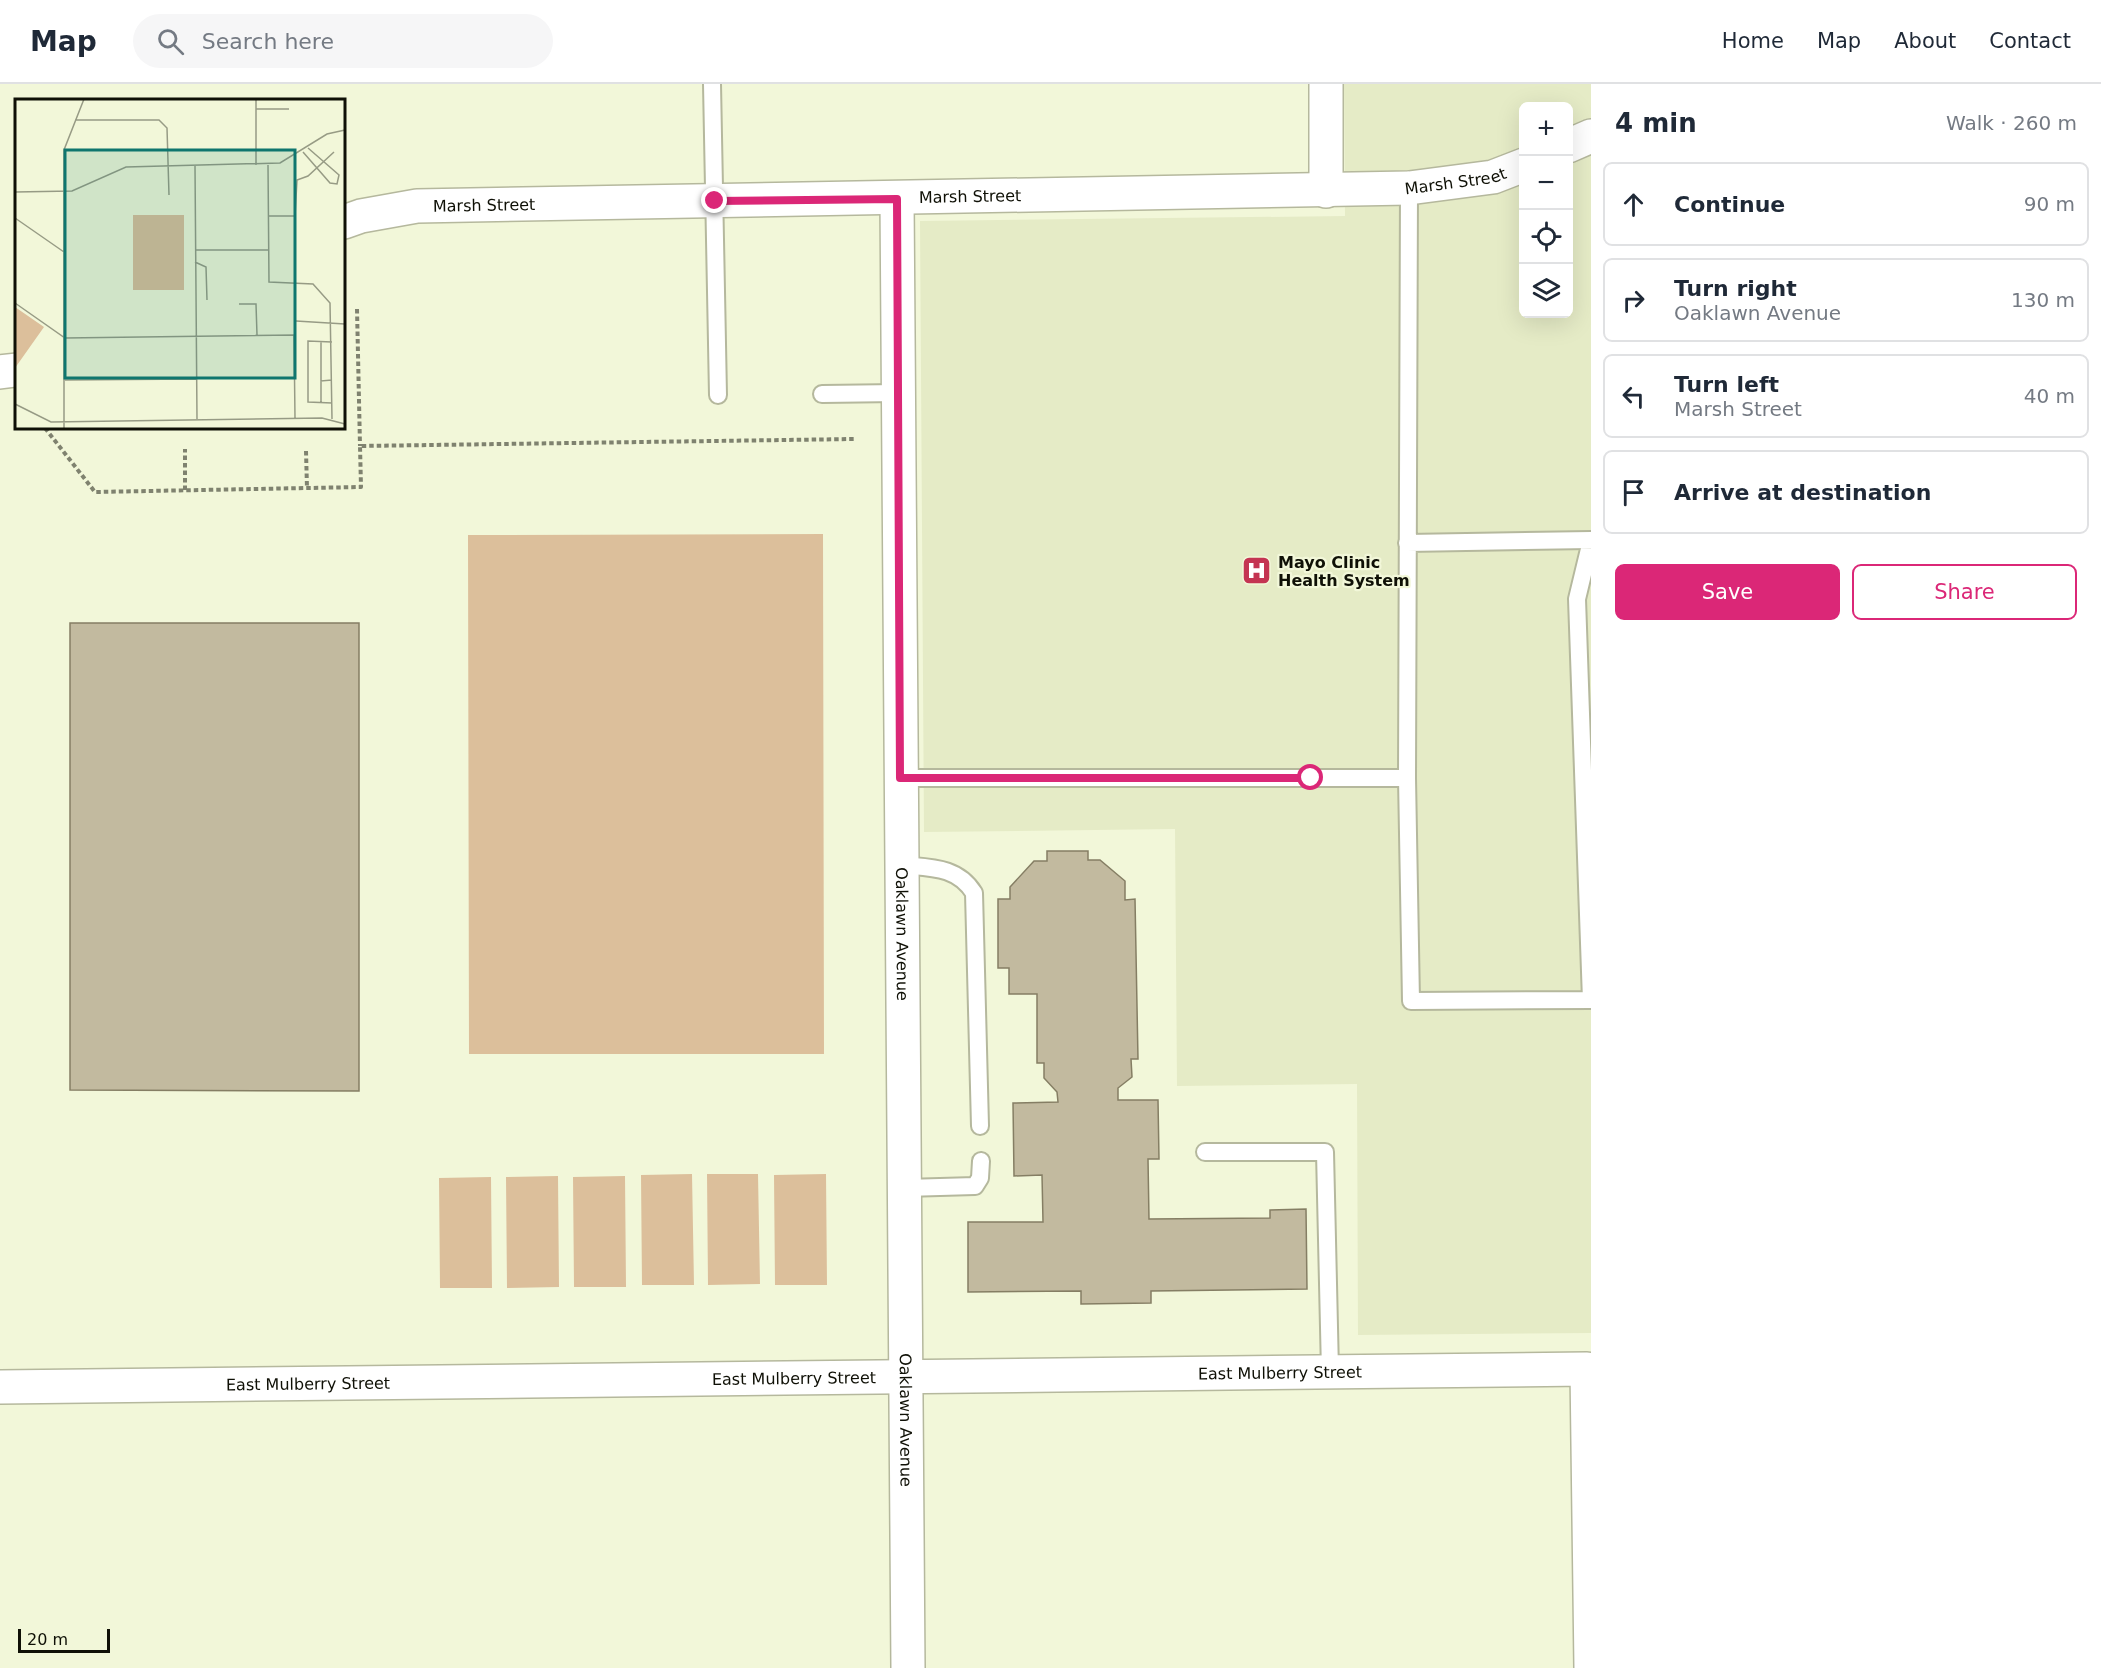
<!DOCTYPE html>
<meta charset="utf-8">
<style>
:root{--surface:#fff;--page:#f6f6f7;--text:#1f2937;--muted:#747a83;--line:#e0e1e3;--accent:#db2777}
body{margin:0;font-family:"DejaVu Sans",sans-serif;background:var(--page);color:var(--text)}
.controls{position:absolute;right:18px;top:18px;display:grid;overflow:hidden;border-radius:9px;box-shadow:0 6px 24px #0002}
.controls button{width:54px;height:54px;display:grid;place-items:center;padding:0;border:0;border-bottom:2px solid var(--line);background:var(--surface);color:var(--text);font:30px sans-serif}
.scale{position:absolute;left:18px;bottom:15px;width:92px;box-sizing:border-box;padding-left:6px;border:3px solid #0f1006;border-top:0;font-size:16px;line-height:21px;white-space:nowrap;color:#0f1006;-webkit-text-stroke:4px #f2f7d9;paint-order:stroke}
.stop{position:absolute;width:18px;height:18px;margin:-14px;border:4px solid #db2777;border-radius:50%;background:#fff}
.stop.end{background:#db2777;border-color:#fff;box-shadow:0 2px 6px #0008}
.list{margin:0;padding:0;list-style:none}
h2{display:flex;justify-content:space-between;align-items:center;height:78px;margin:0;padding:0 24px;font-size:26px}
h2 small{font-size:20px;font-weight:400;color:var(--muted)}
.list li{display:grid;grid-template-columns:39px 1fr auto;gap:18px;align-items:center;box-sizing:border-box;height:84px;margin:0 12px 12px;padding:0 12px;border:2px solid var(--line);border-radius:9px}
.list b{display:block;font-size:22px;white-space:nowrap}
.list p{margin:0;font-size:20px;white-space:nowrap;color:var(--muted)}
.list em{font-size:20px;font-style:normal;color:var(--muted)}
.actions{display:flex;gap:12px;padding:18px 24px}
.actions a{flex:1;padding:14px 0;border:2px solid var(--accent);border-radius:9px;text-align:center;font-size:21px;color:var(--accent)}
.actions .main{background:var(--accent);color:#fff}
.icon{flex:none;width:33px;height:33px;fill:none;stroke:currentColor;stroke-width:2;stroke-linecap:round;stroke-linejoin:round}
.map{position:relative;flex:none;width:1591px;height:1584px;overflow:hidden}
header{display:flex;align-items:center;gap:36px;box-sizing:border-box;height:84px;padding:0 30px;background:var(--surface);border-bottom:2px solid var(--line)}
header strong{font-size:28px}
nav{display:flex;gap:33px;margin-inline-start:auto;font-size:21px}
.search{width:420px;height:54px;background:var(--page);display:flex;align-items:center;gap:15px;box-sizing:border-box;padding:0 21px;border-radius:33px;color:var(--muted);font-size:22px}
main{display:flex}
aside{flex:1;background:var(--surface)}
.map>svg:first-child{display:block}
</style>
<header>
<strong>Map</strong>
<div class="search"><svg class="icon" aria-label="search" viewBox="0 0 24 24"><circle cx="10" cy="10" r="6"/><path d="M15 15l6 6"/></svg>Search here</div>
<nav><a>Home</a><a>Map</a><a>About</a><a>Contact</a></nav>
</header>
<main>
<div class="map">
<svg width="1591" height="1584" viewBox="0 0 1591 1584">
<rect width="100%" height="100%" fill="#f2f7d9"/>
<path fill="#e5ebc6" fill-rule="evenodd" d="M1344,0H1591V1249L1358,1251L1357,1000L1177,1002L1175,745L924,748L920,137L1345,132ZM1524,22H1568V230H1524Z"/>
<path fill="#dcbf9b" d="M823,450L824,970H469L468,451Z
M692,1090L694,1201H642L641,1091Z
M707,1090H758L760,1200L708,1201Z
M826,1090L827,1201H775L774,1091Z
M558,1092L559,1203L507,1204L506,1093Z
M625,1092L626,1203H574L573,1093Z
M491,1093L492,1204H440L439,1094Z"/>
<path fill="#c2ba9f" stroke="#857e64" stroke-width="1.5" d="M70,539H359V1007L70,1006Z
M1047,767H1088V776H1100L1125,797V816L1135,815L1138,975H1131L1132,993L1118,1004V1016H1158L1159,1075H1148L1149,1135L1270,1134V1126L1306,1125L1307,1205L1151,1207V1219L1081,1220V1207L968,1208V1138H1043L1042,1091L1014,1092L1013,1019L1058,1018L1057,1008L1044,994V979H1037V910H1009V884H998V815H1010V803L1034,777H1047Z"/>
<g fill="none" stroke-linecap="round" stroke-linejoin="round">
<defs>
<path id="service" d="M712,0L718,311
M1409,104L1407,694L1411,917L1591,916
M822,310L898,309
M1407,459L1591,456
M899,694H1407
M901,781C930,784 957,782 974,809L980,1042
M1591,916L1577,515L1591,457
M1205,1068H1325L1330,1287
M905,1104L975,1102L980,1094L981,1077"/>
<g id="minor">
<path d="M1326,0V107"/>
<path id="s1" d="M897,115L908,1584"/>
<path id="s2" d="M0,1303L1587,1285L1591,1584"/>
</g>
<g id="tertiary">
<path d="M1568,62L1591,52"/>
<path id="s3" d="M344,138L361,132L417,122L1409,104L1493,93L1524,81"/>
<path d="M0,288L16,286"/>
</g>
</defs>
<use href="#service" stroke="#b5b89d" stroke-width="20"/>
<use href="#minor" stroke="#b5b89d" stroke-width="36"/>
<use href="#tertiary" stroke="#b5b89d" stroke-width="36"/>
<path stroke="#7f826f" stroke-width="4" stroke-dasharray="4.5 3" stroke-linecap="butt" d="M357,225L360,362
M45,344L95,408L361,403L360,362L854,355
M306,367L307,404
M185,406V365"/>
<use href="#service" stroke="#fff" stroke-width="16"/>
<use href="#minor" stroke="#fff" stroke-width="33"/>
<use href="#tertiary" stroke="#fff" stroke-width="33"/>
</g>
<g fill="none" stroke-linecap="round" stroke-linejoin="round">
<path stroke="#db2777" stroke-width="8" d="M715,117L897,115L900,694H1311"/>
</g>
<defs>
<symbol id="hospital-square" viewBox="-11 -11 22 22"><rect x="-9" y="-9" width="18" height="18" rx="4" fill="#c43452" stroke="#f2f7d9"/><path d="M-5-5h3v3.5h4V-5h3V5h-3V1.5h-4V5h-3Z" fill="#fff"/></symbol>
</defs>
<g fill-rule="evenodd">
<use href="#hospital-square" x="1240" y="470" width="33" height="33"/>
</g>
<g text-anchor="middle" stroke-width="4.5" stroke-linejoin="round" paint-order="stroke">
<g font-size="16" fill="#0f1006" stroke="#f2f7d9">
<text dy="6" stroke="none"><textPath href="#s3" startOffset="1114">Marsh Street</textPath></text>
<text dy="6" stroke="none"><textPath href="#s3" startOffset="628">Marsh Street</textPath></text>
<text dy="6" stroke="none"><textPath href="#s3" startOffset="142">Marsh Street</textPath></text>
<text dy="6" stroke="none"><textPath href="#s1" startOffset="735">Oaklawn Avenue</textPath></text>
<text dy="6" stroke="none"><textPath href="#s2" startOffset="1280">East Mulberry Street</textPath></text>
<text dy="6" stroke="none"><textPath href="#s2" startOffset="794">East Mulberry Street</textPath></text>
<text dy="6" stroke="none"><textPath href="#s2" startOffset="308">East Mulberry Street</textPath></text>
<text dy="6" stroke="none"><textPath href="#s1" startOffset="1221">Oaklawn Avenue</textPath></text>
</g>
<g font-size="16" font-weight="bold" fill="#0f1006" stroke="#f2f7d9" text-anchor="start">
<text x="1278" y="484">Mayo Clinic<tspan x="1278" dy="18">Health System</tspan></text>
</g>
</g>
<g transform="translate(15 15)">
<rect width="330" height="330" fill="#f2f7d9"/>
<path d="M118,116H169V191H118ZM0,208L29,228L0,269Z" fill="#dcbf9b"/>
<path fill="none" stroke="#979b85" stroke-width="1.5" d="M241,0V66M241,10H274M60,21H144L152,29L154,96M288,53L315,84L322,85L324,76L293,49M253,66L254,183L298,185L315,204L317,320M180,67L182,320M0,93L57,92L111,68L265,64L312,35L330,31M253,117H280L282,81L293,77L319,53M0,119L49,153M180,151H253M180,163L191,168L192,201M280,183V117M0,204L50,239L279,236L280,319M224,205H241L242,236M281,222L330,225M306,243V282L317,281M317,243L293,242V303L317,304M50,281L181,280M306,282V304M0,305L36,323L307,319L330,325M49,330V51L69,0"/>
<path fill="#0f766e" fill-opacity="0.15" stroke="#0f766e" stroke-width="3" d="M50,51H280V279H50Z"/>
<rect width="330" height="330" fill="none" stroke="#0f1006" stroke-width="3"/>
</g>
</svg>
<div class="controls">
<button>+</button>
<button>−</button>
<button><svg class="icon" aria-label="locate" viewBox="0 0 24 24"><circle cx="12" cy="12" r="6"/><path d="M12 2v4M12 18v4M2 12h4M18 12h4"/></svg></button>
<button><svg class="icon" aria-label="layers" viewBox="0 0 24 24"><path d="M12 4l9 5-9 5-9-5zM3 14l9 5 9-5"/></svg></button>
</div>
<div class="scale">20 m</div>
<div class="stop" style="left:1311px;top:694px"></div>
<div class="stop end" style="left:715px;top:117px"></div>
</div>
<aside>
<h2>4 min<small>Walk · 260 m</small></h2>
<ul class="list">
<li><svg class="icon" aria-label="ahead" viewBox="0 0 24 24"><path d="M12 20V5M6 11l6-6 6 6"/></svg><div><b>Continue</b></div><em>90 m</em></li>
<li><svg class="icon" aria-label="right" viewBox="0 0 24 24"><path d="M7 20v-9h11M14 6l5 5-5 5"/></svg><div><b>Turn right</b><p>Oaklawn Avenue</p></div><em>130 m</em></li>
<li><svg class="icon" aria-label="left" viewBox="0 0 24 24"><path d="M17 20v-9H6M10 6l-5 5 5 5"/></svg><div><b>Turn left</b><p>Marsh Street</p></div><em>40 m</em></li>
<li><svg class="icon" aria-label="arrive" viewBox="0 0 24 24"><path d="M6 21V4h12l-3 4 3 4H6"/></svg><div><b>Arrive at destination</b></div></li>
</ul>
<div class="actions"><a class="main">Save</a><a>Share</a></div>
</aside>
</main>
